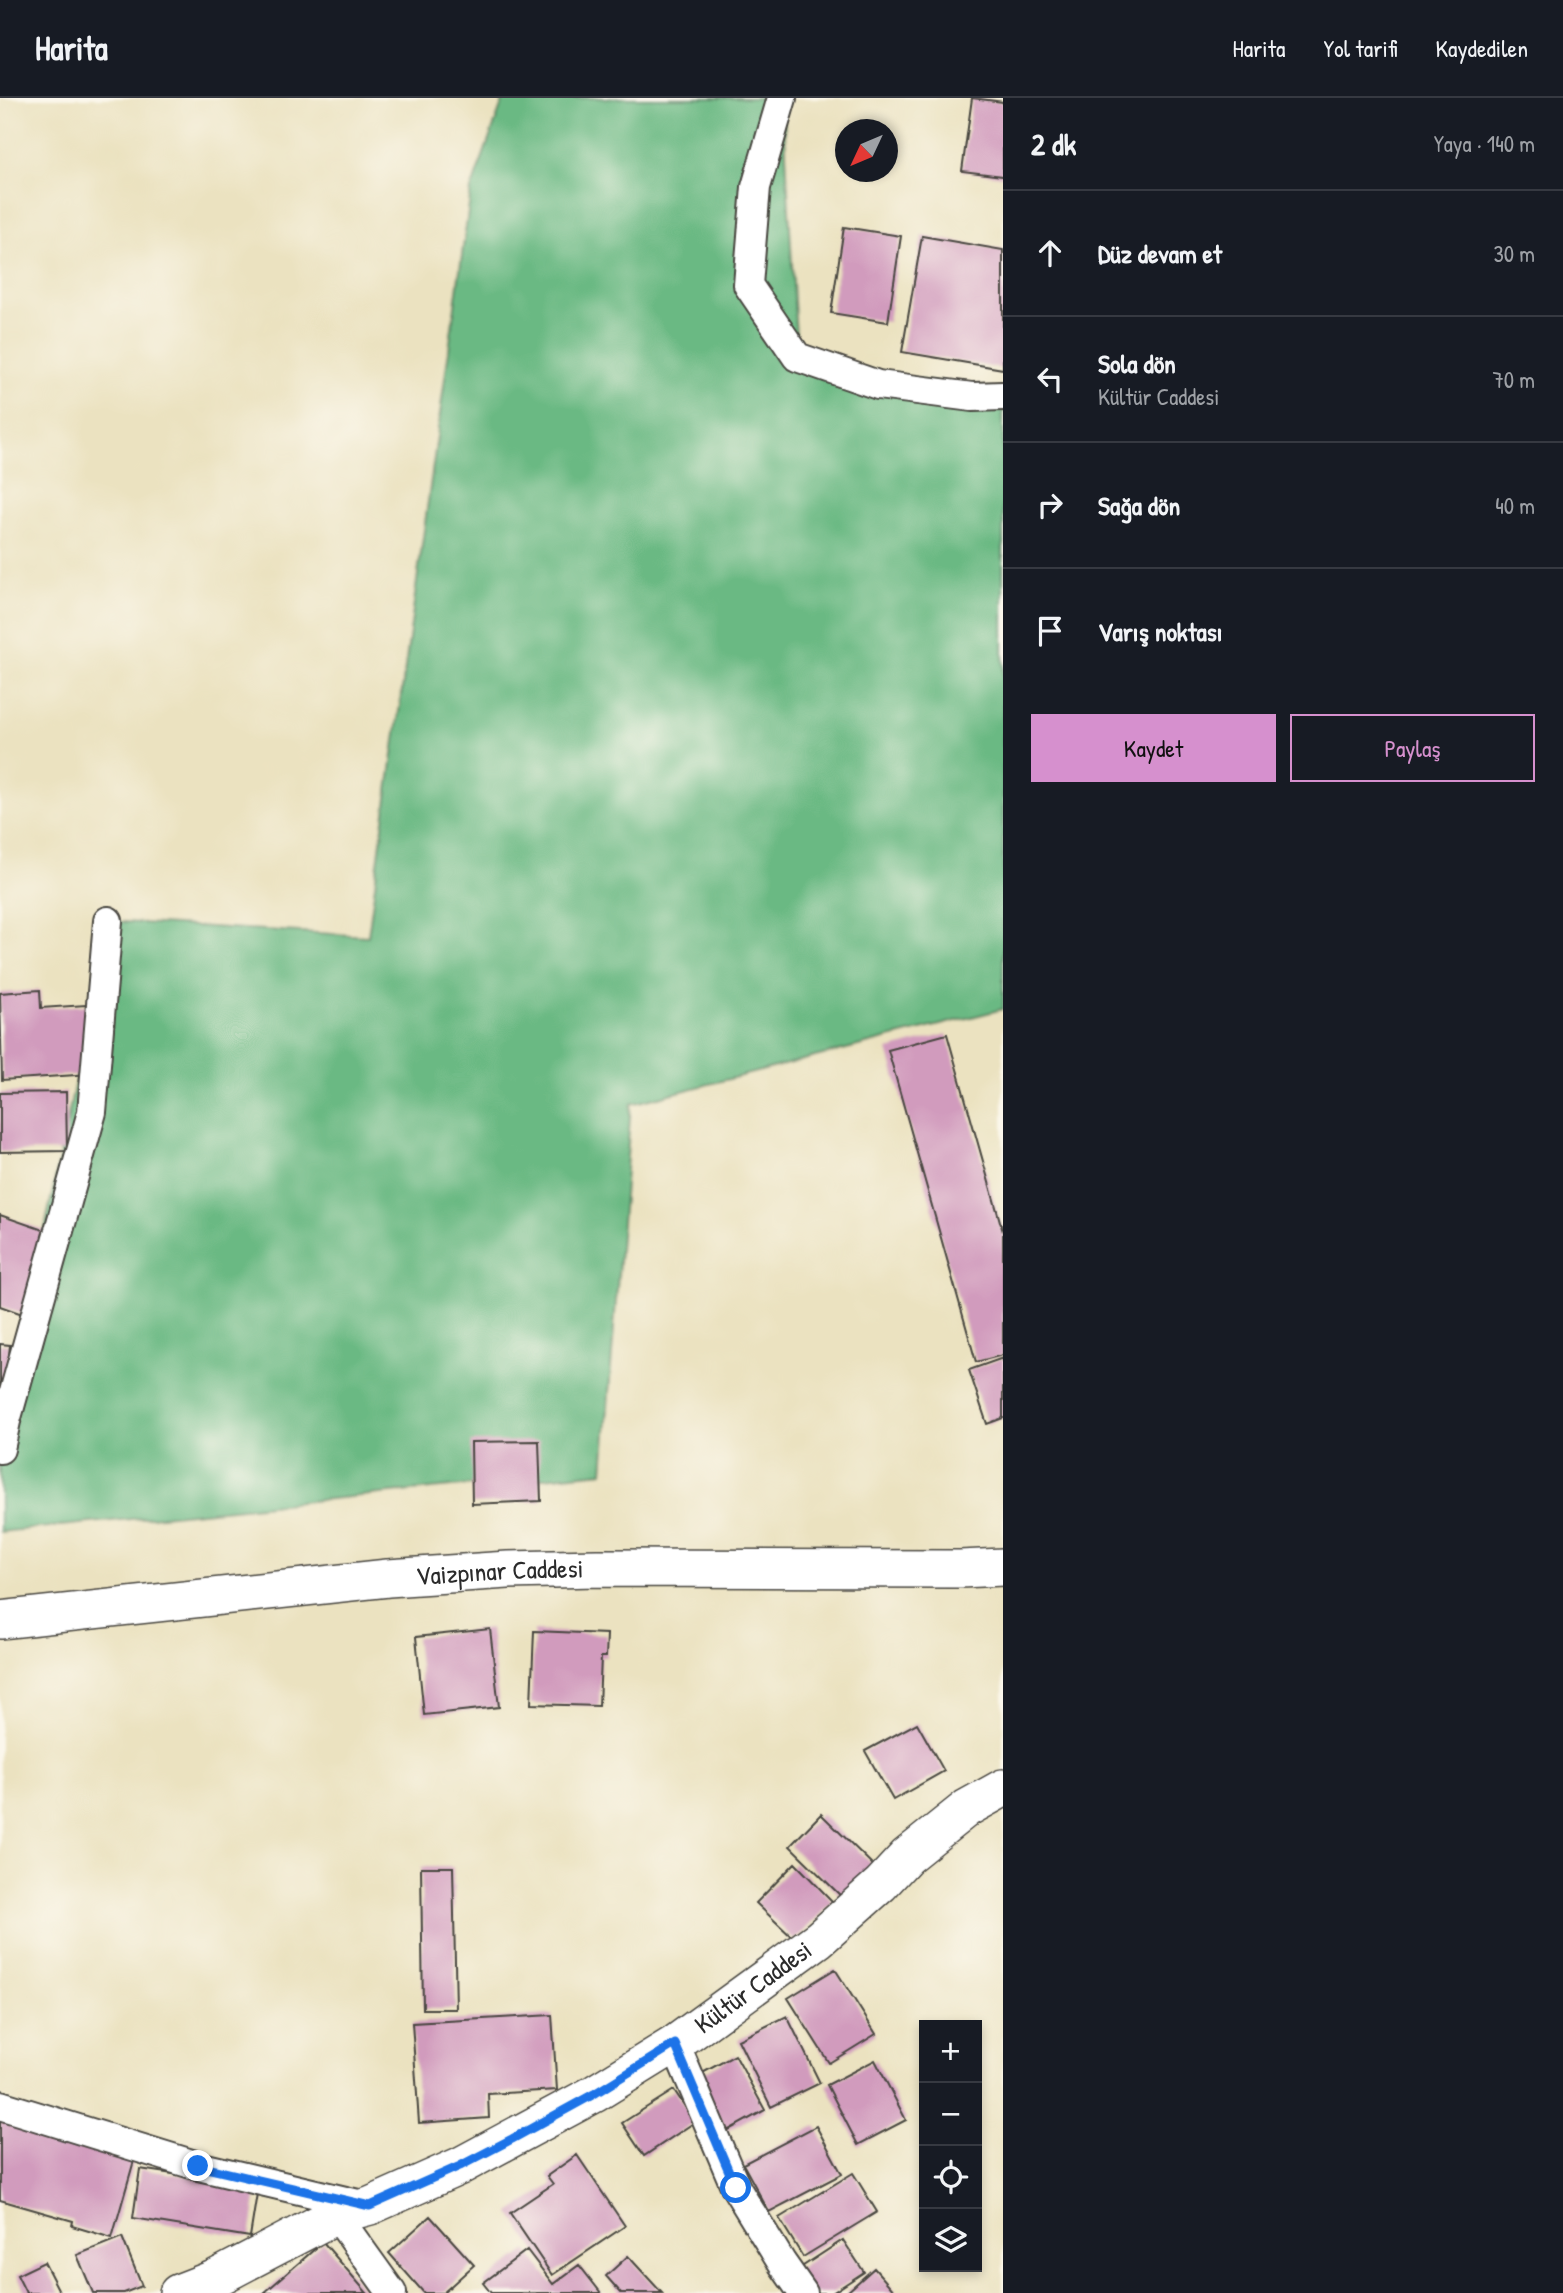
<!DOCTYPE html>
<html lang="tr">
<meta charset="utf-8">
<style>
:root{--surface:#171b24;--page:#242831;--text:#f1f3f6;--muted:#9ea1a6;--line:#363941;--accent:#d690ce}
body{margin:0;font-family:"Patrick Hand",sans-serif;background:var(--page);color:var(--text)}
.controls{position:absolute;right:21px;bottom:21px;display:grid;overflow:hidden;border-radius:0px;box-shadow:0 4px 10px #0003}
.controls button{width:63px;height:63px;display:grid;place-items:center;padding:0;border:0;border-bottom:2px solid var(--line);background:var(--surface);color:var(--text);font:35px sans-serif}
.compass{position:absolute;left:835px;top:21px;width:63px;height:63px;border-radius:50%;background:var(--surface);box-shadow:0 4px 10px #0003;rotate:226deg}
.stop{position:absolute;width:21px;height:21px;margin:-16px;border:5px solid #1a73e8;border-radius:50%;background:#fff}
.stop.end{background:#1a73e8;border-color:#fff;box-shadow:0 2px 7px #0008}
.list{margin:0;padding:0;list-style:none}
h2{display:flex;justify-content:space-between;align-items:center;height:91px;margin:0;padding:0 28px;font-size:30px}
h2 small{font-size:23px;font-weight:400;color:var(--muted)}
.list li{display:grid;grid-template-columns:46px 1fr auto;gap:21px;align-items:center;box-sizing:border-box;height:126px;padding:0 28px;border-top:2px solid var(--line)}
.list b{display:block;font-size:26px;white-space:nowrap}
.list p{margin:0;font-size:23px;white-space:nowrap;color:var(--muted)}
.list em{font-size:23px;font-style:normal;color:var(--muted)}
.actions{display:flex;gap:14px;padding:21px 28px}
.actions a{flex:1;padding:16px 0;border:2px solid var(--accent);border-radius:0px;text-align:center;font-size:24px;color:var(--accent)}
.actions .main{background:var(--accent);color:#111}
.icon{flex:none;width:38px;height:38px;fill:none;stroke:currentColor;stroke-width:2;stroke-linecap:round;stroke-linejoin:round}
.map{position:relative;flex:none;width:1003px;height:2195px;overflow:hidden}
header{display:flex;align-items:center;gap:42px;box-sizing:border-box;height:98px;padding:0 35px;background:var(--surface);border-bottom:2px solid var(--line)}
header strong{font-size:33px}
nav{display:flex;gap:38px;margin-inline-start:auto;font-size:24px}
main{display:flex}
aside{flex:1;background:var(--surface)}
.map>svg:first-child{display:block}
</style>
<header>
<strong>Harita</strong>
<nav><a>Harita</a><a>Yol tarifi</a><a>Kaydedilen</a></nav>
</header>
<main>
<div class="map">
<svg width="1003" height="2195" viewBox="0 0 1003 2195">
<rect width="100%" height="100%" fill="#fbf7ec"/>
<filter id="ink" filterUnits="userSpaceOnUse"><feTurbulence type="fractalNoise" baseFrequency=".0143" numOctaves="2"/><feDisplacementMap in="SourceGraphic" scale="14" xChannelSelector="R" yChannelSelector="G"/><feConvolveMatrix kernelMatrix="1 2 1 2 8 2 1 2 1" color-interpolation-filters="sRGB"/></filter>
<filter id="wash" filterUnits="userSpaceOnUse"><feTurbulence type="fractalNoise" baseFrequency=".00686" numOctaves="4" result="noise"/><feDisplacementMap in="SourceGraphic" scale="28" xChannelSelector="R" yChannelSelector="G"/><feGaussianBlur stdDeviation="1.57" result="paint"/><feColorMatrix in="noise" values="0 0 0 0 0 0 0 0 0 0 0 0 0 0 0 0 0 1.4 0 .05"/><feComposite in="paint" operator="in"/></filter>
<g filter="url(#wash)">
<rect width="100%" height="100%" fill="#ebe2c0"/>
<path fill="#6bb983" stroke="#4b7257" stroke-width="2" d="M504,0H783L797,259L1003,297V911L631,1006L603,1374L0,1434V1350L108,823L368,838L471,92Z"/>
<g id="blocks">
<path fill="#d19bbd" d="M972,0L1003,4V78L962,73Z
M844,129L901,138L888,224L831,215Z
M922,138L1003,152V271L902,254Z
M40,892L41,910L86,907L91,976L2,982L0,895Z
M947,936L1003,1134V1257L976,1264L888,952Z
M66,994L67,1053L0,1054V995Z
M0,1117L52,1135L25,1217L0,1208Z
M0,1246L10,1247L3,1318H0Z
M1003,1260V1320L987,1326L969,1272Z
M539,1343L541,1403L472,1406L471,1344Z
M490,1531L499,1609L424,1617L416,1539Z
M534,1533L607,1536L606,1559H601L599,1608L531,1606Z
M917,1625L944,1673L893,1702L865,1653Z
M821,1716L875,1769L844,1801L790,1748Z
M795,1765L833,1804L795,1842L756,1805Z
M421,1769H453L456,1911H423Z
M835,1871L876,1936L829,1965L788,1900Z
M552,1917L557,1992L488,1996L489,2020L419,2025L412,1925Z
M787,1918L820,1985L771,2009L738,1942Z
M735,1957L765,2012L727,2033L697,1978Z
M875,1962L906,2022L858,2047L827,1987Z
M674,1992L695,2024L644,2058L622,2025Z
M0,2021L135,2059L112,2140L72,2128L73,2123L0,2102Z
M816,2028L842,2076L769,2114L743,2066Z
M577,2057L625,2128L552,2177L510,2115L553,2086L547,2078Z
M140,2071L258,2089L250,2139L133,2120Z
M853,2075L877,2114L803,2159L779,2120Z
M430,2118L474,2167L443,2195H424L389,2155Z
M122,2139L142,2188L124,2195H93L77,2157Z
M843,2142L864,2174L832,2195H808L794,2174Z
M323,2144L367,2195H264Z
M527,2152L553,2186L579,2167L601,2195H491L483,2185Z
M628,2158L662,2195H621L606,2178Z
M44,2164L60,2195H26L17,2177Z
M874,2170L896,2195H846Z"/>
</g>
</g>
<g filter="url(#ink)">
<use href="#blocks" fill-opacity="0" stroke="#484641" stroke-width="2"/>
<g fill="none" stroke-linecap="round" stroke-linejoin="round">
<defs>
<path id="minor" d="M782,0L756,89L748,187L797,259L878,287L972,299L1003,298
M0,1351L6,1323L92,1014L108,823
M675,1946L736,2090L782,2165L803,2195
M0,2007L198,2068L367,2108
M336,2117L392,2195"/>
<g id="tertiary">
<path id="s1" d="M0,1522L388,1480L508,1472L597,1470L960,1471L1003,1469"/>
<path id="s2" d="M178,2195L214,2181L336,2117L370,2108L460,2068L594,1996L675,1946L819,1841L881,1786L907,1758L967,1710L1003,1690"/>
</g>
</defs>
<use href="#minor" stroke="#484641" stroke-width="32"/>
<use href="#tertiary" stroke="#484641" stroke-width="40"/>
<use href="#minor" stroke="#fff" stroke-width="28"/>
<use href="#tertiary" stroke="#fff" stroke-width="37"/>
</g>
</g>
<g fill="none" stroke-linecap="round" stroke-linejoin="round" filter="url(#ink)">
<path stroke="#1a73e8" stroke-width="9" d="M198,2068L370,2108L460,2068L512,2041L594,1996L675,1946L736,2090"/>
</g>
<g text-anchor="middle" stroke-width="5" stroke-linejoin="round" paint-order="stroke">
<g font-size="26" fill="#2b2b2b" stroke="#fbf7ec">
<text dy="9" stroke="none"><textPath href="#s1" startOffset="502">Vaizpınar Caddesi</textPath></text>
<text dy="9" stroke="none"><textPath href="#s2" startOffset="654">Kültür Caddesi</textPath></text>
</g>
</g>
</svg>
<div class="controls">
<button>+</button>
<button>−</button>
<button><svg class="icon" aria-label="locate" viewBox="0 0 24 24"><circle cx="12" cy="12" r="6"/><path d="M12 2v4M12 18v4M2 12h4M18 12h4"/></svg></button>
<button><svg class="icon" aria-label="layers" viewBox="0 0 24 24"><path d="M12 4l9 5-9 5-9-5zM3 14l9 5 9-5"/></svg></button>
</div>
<svg class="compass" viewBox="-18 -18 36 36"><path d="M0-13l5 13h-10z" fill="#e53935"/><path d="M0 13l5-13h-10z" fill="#9ea1a6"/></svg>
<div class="stop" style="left:736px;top:2090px"></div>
<div class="stop end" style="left:198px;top:2068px"></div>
</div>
<aside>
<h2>2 dk<small>Yaya · 140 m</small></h2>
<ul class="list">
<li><svg class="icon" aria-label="ahead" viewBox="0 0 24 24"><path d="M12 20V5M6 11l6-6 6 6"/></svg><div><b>Düz devam et</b></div><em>30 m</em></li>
<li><svg class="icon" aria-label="left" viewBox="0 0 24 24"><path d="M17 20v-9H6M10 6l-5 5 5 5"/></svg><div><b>Sola dön</b><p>Kültür Caddesi</p></div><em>70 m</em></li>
<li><svg class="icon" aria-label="right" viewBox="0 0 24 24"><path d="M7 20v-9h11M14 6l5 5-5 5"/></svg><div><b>Sağa dön</b></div><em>40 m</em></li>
<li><svg class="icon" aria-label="arrive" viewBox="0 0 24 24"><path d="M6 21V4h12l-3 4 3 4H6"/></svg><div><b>Varış noktası</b></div></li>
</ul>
<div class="actions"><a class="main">Kaydet</a><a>Paylaş</a></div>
</aside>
</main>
